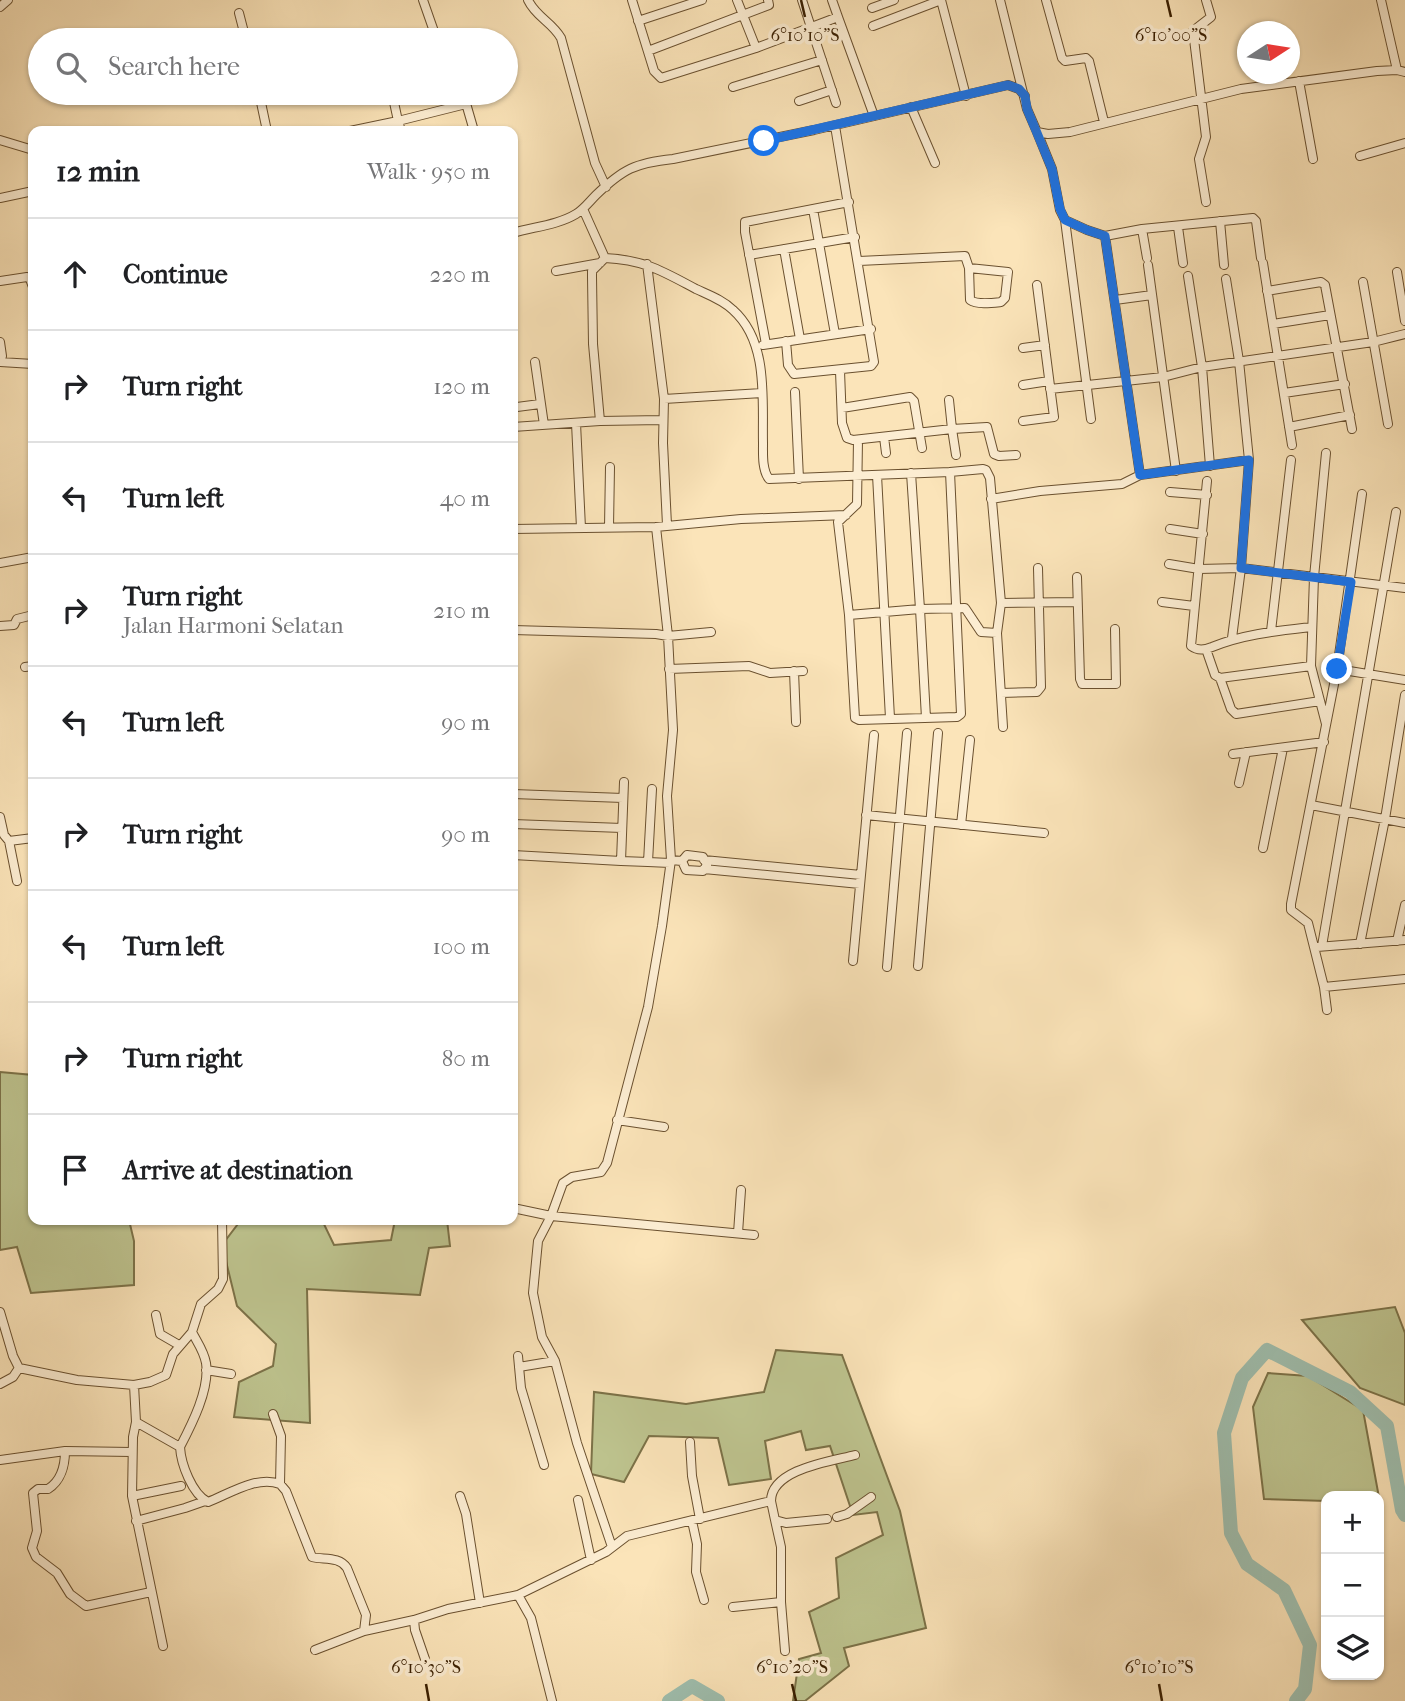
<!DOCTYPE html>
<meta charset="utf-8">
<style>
:root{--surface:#fff;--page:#f2f2f2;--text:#202124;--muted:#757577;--line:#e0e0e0}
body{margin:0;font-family:"IM FELL French Canon",serif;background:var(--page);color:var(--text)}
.controls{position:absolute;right:21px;bottom:21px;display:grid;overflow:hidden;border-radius:14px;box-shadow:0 2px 5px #0004}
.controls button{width:63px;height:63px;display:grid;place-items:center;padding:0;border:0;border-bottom:2px solid var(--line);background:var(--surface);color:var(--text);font:35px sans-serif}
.compass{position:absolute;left:1237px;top:21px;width:63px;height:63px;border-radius:50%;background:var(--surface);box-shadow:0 2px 5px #0004;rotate:78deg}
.stop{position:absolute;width:21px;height:21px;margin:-16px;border:5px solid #1a73e8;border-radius:50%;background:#fff}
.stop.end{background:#1a73e8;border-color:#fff;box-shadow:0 2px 7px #0008}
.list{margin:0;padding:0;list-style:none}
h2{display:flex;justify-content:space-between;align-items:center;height:91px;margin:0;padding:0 28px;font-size:30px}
h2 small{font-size:23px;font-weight:400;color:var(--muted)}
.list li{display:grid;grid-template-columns:46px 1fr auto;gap:21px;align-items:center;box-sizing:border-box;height:112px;padding:0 28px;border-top:2px solid var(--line)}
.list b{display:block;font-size:26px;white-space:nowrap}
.list p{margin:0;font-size:23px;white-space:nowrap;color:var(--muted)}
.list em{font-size:23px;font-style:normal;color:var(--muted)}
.icon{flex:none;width:38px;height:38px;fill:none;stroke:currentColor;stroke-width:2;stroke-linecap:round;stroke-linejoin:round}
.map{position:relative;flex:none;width:1405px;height:1701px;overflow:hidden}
.search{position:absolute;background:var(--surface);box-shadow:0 2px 5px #0004;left:28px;top:28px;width:490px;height:77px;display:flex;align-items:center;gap:18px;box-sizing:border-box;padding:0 24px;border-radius:38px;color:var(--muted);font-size:26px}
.panel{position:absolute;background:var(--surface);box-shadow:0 2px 5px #0004;left:28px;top:126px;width:490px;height:1099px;border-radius:14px}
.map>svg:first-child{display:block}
</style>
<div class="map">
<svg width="1405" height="1701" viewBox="0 0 1405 1701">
<rect width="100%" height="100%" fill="#fbe4b9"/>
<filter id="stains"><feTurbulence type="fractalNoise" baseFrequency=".00286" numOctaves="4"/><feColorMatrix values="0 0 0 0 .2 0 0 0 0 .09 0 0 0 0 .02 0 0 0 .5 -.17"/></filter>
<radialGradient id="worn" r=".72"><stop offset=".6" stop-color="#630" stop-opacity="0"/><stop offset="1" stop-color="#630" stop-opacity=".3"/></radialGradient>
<path fill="#bec48f" stroke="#7c7248" stroke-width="2" d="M0,1072L33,1075V1220H129L134,1241V1285L31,1293L17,1247L0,1250Z
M241,1220H322L334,1245L391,1240L395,1220H447L450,1246L429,1248L420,1295L307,1289L310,1423L234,1417L239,1382L273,1366L276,1344L237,1306L222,1245Z
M1395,1307L1405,1333V1405L1360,1388L1302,1320Z
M776,1350L842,1355L900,1511L926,1628L844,1648L849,1666L805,1701H793L799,1659L821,1653L809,1612L839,1598L836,1558L883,1535L877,1512L853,1515L830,1446L806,1450L801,1431L765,1441L771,1479L729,1485L718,1438L649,1436L624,1482L591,1474L594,1392L686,1404L764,1392Z
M1268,1373L1308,1376L1363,1410L1380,1503L1379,1496H1326V1501L1264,1499L1253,1407Z"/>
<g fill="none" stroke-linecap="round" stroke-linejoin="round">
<path stroke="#9fbfaf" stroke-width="14" d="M669,1701L692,1686L718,1701
M1296,1701L1305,1689L1310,1645L1284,1590L1247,1564L1231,1533L1224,1433L1242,1378L1267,1350L1350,1392L1387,1426L1402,1510L1405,1515"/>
<defs>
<path id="street" d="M423,0L437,40
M528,0C536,17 552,22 561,38L595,163L606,187
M632,0L654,71L661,78L756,48L838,17L874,116
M737,0L756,48
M802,0L836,103
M832,0L838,17
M941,0L966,96
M1000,0L1027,109L1037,132L1048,134L1070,132L1241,89L1377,71L1397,70L1405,72
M1046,0L1062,58L1065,61L1086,58L1089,61L1104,122
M1381,0L1397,70
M0,7L8,0
M872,8L894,0
M239,13L246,40
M638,21L702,0
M873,26L941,0
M648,51L769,5L768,0
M1299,81L1313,159
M733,87L822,60
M259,93L267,131
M463,93L474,131
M799,101L832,90
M911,107L935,163
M350,131L398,121L392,93
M401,131L398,121L466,104
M1037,132L1052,169L1060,210L1065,220L1091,419
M0,140L33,150
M1360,156L1405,143
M0,198L33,191
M1206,202L1199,159L1206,137L1193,31L1211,17L1206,0
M583,209L605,258C645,260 662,271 696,289C709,295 723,300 733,310C769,342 762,400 763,443C763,454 762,470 769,479L950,472L961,714L957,717L859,720L855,718L849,615L920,609L911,473
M813,209L835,334
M1065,220L1087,230L1105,236L1142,229L1253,218L1256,221L1261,258
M1220,221L1224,265
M1178,227L1183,263
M1142,229L1147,258
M513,233C533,227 558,225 576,214C584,209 589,202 596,195C623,169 635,163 673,159L814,130L1008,85L1019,89L1025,96
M1105,236L1140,475
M784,249L800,339
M749,255L855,237
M859,261L965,256L969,268L970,300C977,305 992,303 1001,302L1005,298L1008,272L969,268
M1263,263L1292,445
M647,264L664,399L663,443L667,525
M1148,265L1176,471
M556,271L600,263
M1397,272L1405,321
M1188,276L1202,367L1210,466
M1226,279L1239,361L1249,460L1241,568L1232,638
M0,281L27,277L30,279L33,287
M1363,282L1388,424
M1267,291L1321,282L1325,285L1352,429
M1115,300L1152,295
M1273,324L1330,315
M786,341L788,365L794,374L871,366L874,362L835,126
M0,342L2,356L0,361
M766,344L745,232V222L849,202
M763,345L871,329
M1023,348L1045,345
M0,362L33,364
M535,362L544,425
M840,371L842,423L847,438L853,440L952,429L956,455
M1023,385L1049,381
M1050,389L1163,377L1202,367L1373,342L1405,334
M795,392L799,479
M1284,393L1345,384
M664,399L762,393
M949,400L952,429L987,427L994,454L999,456L1016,455
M517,407L540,404
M842,408L910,397L914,401L922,448
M600,421L662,420
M1023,421L1054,417L1037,285
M576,423L581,528
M513,427L600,421L593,344L592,277V271L605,258
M1289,427L1350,415
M884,437L886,453
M950,472L983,469L986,470L990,478L1001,603L997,633L1003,727
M877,475L890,718
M1207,481L1191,646C1198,651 1204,650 1212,647C1244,634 1277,631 1312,627
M1170,492L1207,495
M991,499L1040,491L1122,484L1140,475L1249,460
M609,527L610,467
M513,529L656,527L741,519L846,515
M1170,529L1203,534
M0,563L33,557
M1169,564L1199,569L1241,568L1405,588
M1077,577L1080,679L1082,684H1116L1115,629
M1162,602L1194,606
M1001,603L1077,602
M849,615L838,522L857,504L858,440
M0,626L14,625L17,619L33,615
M513,630L656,634L668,636L711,632
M1271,631L1291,460
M1206,649L1215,675L1220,678
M1311,666L1220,678L1231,709L1236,714L1320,701
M25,667L33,666
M669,669L749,666L770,673L803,671
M1337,669L1405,680
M794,671L796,722
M1001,693L1037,692L1041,687L1038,568
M926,718L920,609L965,608L981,632L997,633
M1326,724L1311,666L1314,577L1326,453
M1233,754L1324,742
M624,782L621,861L648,862
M1239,783L1246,752
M652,789L648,862L670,863
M513,794L623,798
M1311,805L1405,823
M866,815L1044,833
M0,817L4,835L9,841L33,838
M513,824L622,828
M961,825L970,740
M9,841L17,881
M1263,848L1283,748
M513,855L621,861
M671,860L682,861L687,855L703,857L707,865L703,871L686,870L682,861
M704,860L861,875
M704,869L860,884
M1397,941L1405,905
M1360,944L1385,819L1405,695
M1322,946L1396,512
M1317,947L1405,940
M853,961L874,735
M918,966L938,733
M887,967L907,733
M1324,987L1405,979
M1327,1010L1324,987L1308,923L1291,910V904L1337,669L1362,494
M617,1120L664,1127
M513,1208L551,1216L754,1235
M738,1233L741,1190
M0,1312L13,1356L19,1368L77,1380L134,1385L136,1422L180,1447C181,1464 192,1494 208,1502C229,1494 257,1475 280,1484
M156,1315L160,1334L179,1345
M518,1356L521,1388L544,1465
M519,1367L555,1361
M206,1370L231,1374
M0,1384L13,1377L19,1368
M134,1385L150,1382L166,1375L173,1354L192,1332L201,1304L218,1289L223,1279L222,1220
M273,1414L281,1436L280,1484L286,1491L312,1557C324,1560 339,1556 347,1568L366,1615L364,1631
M136,1422L133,1437L132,1496L163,1646
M690,1442L692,1476L700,1519
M180,1447C192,1424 210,1389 206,1363C204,1351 197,1342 192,1332
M65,1451C65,1465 61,1481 48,1489H38L33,1493L37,1531L32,1548L36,1557L57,1573L70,1594L86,1606L151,1592
M0,1460L65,1451L132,1452
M132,1496L181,1486
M460,1496L466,1514L480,1603
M578,1500L591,1560
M771,1501L775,1520L786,1523L827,1519
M837,1517L847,1514L871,1497
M136,1521L185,1508L205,1501
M692,1521L697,1544L696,1572L704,1600
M612,1547L577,1443L555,1361L542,1337L533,1293L538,1241L551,1216L563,1183L572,1177L601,1172L607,1163L648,1007L662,926L671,860L667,796L673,730L668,636L656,527
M518,1595L531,1618L552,1701
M781,1602L785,1651
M733,1607L781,1602V1547L775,1520
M414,1620L415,1630L425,1659
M315,1650L364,1631L414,1620L448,1609L518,1595L606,1552L627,1536L771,1501C771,1469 832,1461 855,1455"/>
</defs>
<use href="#street" stroke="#6a502f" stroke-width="10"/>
<use href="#street" stroke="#fcedd2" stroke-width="8"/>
</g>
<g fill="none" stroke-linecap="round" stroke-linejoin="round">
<path stroke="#1a73e8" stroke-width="9" d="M764,141L1008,85L1019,89L1025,96L1027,109L1052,169L1060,209L1065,220L1087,230L1105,236L1140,475L1249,460L1241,568L1351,582L1337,669"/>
</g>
<path fill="none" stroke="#3a1f01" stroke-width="2.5" d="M801,0L805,17M1167,0L1171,17M426,1684L429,1701M792,1684L796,1701M1159,1684L1162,1701"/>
<g font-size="18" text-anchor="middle" fill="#3a1f01" stroke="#fcedd2" stroke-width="7" stroke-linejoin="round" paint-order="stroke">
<text x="805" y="41">6°10'10"S</text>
<text x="1171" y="41">6°10'00"S</text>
<text x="426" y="1673">6°10'30"S</text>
<text x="792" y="1673">6°10'20"S</text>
<text x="1159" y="1673">6°10'10"S</text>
</g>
<rect width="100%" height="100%" filter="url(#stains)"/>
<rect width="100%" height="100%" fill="url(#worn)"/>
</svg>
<div class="controls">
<button>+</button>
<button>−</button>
<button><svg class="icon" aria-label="layers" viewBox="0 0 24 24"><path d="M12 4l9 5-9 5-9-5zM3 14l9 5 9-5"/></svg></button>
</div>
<svg class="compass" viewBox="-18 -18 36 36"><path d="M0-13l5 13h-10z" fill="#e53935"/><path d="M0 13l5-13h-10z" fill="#757577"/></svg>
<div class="stop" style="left:764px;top:141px"></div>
<div class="stop end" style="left:1337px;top:669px"></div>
<div class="search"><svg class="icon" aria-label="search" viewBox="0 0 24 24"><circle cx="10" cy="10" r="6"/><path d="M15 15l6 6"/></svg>Search here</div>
<section class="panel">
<h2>12 min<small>Walk · 950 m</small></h2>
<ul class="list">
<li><svg class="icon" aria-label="ahead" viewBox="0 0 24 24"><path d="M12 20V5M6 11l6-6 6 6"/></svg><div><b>Continue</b></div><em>220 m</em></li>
<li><svg class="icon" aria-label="right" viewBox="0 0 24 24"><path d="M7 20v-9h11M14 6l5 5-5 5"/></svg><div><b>Turn right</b></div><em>120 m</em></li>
<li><svg class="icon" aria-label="left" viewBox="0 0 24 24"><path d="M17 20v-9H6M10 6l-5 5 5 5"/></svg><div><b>Turn left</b></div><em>40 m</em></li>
<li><svg class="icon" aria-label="right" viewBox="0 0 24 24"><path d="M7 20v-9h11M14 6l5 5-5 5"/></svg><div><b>Turn right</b><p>Jalan Harmoni Selatan</p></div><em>210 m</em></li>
<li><svg class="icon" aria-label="left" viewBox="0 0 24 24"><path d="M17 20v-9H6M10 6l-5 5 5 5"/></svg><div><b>Turn left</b></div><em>90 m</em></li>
<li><svg class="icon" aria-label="right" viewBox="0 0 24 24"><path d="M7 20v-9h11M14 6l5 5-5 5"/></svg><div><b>Turn right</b></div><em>90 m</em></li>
<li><svg class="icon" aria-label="left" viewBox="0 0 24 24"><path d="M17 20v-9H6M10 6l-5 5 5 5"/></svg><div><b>Turn left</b></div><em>100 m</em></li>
<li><svg class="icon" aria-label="right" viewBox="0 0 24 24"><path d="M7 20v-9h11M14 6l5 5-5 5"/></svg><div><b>Turn right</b></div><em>80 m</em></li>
<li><svg class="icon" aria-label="arrive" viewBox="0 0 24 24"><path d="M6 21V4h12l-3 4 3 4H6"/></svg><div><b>Arrive at destination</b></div></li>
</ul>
</section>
</div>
